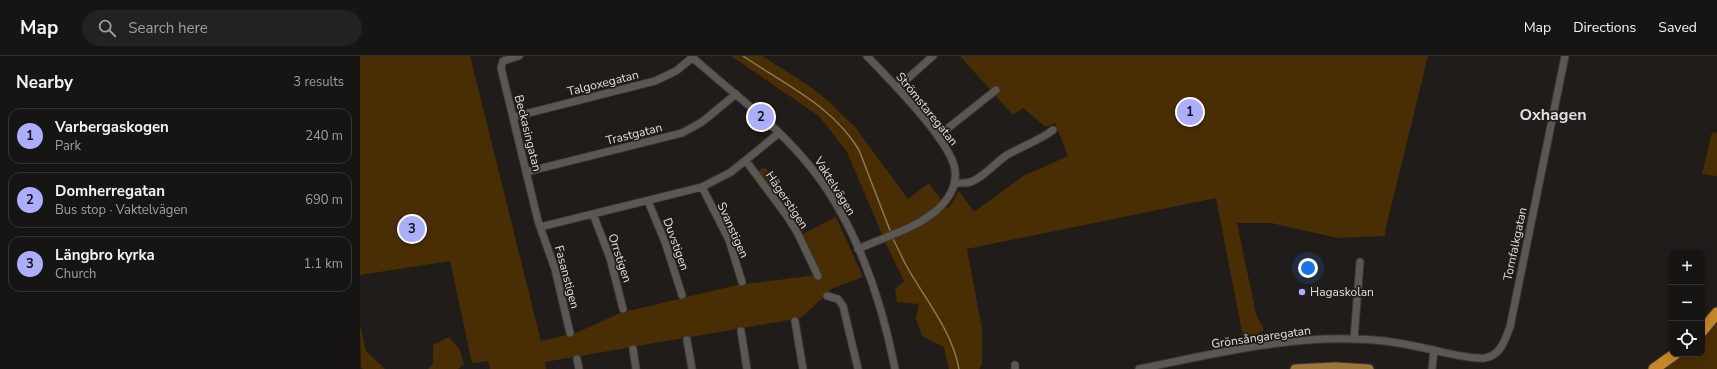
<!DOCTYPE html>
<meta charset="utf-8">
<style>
:root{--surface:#171513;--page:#242221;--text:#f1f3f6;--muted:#9e9fa0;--line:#363433;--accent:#abaffb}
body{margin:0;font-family:"Nunito Sans",sans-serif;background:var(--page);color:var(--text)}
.controls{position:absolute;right:12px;bottom:12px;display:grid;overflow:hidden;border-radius:8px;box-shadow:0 2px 10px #0003}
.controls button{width:36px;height:36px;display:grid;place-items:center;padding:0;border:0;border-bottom:1px solid var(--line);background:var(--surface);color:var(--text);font:20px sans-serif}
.you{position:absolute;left:948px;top:212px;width:14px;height:14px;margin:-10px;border:3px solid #fff;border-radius:50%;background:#1a73e8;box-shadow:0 0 0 6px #1a73e833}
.badge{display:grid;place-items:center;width:26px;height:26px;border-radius:50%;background:var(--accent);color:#111;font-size:13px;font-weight:700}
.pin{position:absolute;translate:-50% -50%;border:2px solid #fff;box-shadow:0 1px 4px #0006}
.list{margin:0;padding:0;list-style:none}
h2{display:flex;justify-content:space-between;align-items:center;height:52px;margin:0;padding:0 16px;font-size:17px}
h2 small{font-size:13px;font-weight:400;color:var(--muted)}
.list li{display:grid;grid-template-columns:26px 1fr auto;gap:12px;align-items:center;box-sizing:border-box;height:56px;margin:0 8px 8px;padding:0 8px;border:1px solid var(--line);border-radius:12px}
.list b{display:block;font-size:15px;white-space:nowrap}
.list p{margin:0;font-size:13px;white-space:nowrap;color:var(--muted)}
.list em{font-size:13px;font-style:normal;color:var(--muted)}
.icon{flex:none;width:22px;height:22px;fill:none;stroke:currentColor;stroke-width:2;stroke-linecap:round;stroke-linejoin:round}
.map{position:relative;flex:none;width:1357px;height:313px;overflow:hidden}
header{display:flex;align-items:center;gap:24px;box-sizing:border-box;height:56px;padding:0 20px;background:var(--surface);border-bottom:1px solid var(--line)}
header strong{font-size:19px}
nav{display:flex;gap:22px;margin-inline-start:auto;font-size:14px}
.search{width:280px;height:36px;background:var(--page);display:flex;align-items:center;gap:10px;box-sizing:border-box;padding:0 14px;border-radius:22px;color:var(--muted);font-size:15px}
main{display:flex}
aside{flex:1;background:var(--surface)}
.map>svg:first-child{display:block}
</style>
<header>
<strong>Map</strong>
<div class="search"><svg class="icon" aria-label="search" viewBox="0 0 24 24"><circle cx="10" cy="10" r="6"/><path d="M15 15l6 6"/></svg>Search here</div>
<nav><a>Map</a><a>Directions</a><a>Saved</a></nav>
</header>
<main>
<aside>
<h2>Nearby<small>3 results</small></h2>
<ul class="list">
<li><span class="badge">1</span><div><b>Varbergaskogen</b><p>Park</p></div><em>240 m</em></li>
<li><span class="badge">2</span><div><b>Domherregatan</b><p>Bus stop · Vaktelvägen</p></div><em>690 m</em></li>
<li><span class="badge">3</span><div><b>Längbro kyrka</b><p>Church</p></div><em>1.1 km</em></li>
</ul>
</aside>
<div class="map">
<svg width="1357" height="313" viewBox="0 0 1357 313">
<rect width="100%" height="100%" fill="#1f1c19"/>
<path fill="#4a2e03" d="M0,0H110L181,285L216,277L260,257L377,229L449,220H462L443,178L476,161L503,221L473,232L441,262L185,306L186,313H130L128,305L112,307L90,205L0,219Z
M371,0H402L448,29L467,44L495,71L548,143L569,127L588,153L599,135L614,156L663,120L708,100L695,67L686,71L663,52L653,59L600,0H1068L1026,171L1025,180L977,182L911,167H877L896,258L904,274L884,286L856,142L607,193L622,273V309L619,313H589L584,291L562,280L556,263L559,248L537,246L535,233L544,225L527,190L487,96L459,60Z
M1352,76L1357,77V120L1342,118Z
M404,111L408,115L416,118L418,126L410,132L397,116Z
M1357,263V313H1302L1322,298H1342V280Z
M0,268L6,295L25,313H3L1,311Z
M89,281L100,294L104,308L98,313H68L73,308V289Z"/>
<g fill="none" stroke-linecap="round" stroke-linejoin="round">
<path stroke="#8f7756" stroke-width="1.5" d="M383,0C424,28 473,50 499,94L531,177
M532,181C537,190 541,200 546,209C564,242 592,274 599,313"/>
<defs>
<path id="minor" d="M159,0L143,5L141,12L178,165L195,213L210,277
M331,0C368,34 410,63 443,102C493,159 521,240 535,313
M537,32L573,0
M153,61L295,25L316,15L333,1
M578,80L636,34
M386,105L427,160L438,178L458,220
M166,116L322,77L342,66L376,38
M595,127C601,127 607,128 613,125C626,119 635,107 647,99C662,90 679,85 693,74
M342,131L369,184L382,226
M288,145L305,186L322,239
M233,158L250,202L263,253
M180,171L342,131L371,116L419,77
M498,193C524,181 555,173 577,154C588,144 597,130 595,114C592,86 528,22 507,0
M467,240L478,243L483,250L498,313
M435,265L443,313
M381,275L387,313
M994,283L1000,206
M327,284L332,313
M273,293L276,313
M217,303L219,313
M655,309V313
M779,313C849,299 920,281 992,283C1014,283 1037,286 1059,291C1076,294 1109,304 1125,302C1141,299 1145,284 1150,271L1205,0
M1072,313L1074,294"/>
<path id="major" d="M935,313L975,311L1009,313"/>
<path id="highway" d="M1342,275L1357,257
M1294,313L1315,298"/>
</defs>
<use href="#minor" stroke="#393735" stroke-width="9"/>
<use href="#major" stroke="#393735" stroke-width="11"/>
<use href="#highway" stroke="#393735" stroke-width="13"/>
<use href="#minor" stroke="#5b5854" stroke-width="7"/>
<use href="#major" stroke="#9c7439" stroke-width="9"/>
<use href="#highway" stroke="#c78727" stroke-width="11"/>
</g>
<circle fill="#abaffb" stroke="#1f1c19" stroke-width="1.5" cx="942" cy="236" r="4"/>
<g text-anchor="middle" stroke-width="3.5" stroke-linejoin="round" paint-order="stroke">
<g font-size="12" fill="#e1dfdd" stroke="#1f1c19">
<text transform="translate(243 27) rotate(-14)" y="4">Talgoxegatan</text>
<text transform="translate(567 53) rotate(51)" y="4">Strömstaregatan</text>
<text transform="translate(168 77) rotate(76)" y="4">Beckasingatan</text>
<text transform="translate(274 78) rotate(-14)" y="4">Trastgatan</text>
<text transform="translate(475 130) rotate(58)" y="4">Vaktelvägen</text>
<text transform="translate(427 144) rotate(56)" y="4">Hägerstigen</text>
<text transform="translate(373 174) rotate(66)" y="4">Svanstigen</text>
<text transform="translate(316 188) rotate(70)" y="4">Duvstigen</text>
<text transform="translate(1155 188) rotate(-78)" y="4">Tornfalkgatan</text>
<text transform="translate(260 202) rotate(72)" y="4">Orrstigen</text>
<text transform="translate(207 221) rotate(75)" y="4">Fasanstigen</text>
<text transform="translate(901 281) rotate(-8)" y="4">Grönsångaregatan</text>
</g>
<g font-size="12" fill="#e1dfdd" stroke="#1f1c19" text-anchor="start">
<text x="950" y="240">Hagaskolan</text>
</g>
<g font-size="16" font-weight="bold" fill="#e1dfdd" stroke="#1f1c19">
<text x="1193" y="64">Oxhagen</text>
</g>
</g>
</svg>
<div class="controls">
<button>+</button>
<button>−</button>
<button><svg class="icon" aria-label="locate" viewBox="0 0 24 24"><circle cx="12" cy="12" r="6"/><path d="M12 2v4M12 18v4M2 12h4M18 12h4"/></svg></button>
</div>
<div class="you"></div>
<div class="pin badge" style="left:830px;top:56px">1</div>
<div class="pin badge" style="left:401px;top:61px">2</div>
<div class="pin badge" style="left:52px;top:173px">3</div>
</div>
</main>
